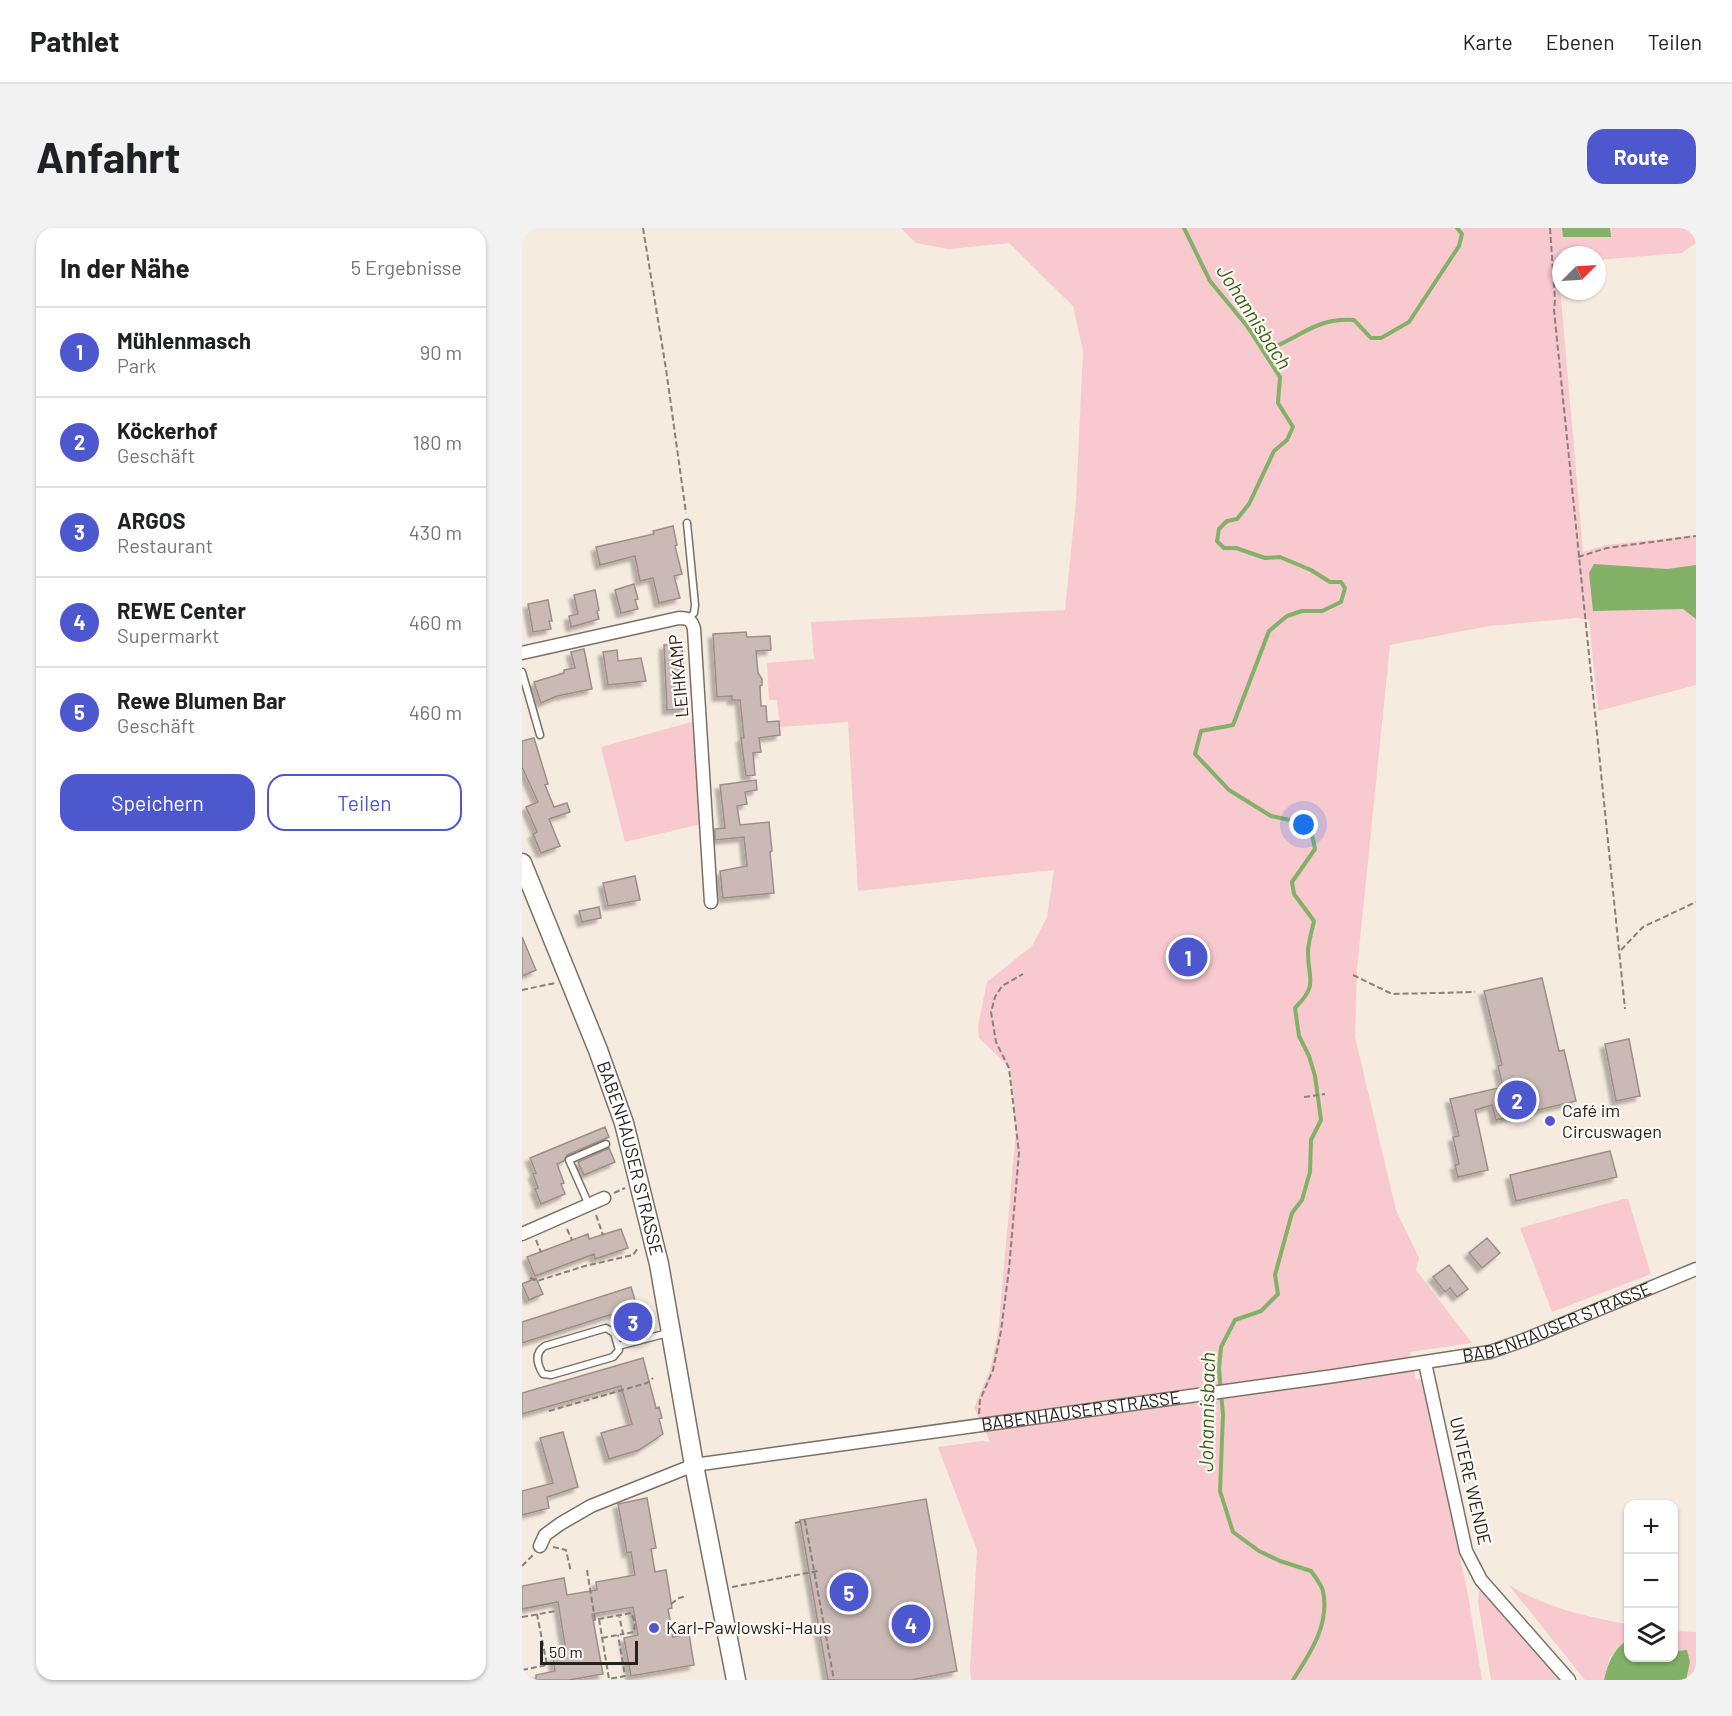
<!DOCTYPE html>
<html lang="de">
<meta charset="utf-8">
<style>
:root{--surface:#fff;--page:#f2f2f2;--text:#202124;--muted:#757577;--line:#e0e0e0;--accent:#4e58ce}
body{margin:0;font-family:Barlow,sans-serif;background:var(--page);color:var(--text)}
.controls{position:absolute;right:18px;bottom:18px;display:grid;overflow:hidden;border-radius:12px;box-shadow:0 2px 4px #0004}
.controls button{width:54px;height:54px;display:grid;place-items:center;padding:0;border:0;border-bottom:2px solid var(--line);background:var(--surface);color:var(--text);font:30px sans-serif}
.compass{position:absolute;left:1030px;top:18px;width:54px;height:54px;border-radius:50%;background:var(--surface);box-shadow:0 2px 4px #0004;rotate:66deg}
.scale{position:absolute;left:18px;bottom:15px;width:98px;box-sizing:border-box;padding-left:6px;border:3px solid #25211c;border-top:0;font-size:16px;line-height:21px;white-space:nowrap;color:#25211c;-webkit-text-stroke:4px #fef9f5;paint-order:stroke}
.you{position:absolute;left:782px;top:597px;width:21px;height:21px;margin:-15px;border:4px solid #fff;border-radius:50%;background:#1a73e8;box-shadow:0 0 0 9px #1a73e833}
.badge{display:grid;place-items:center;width:39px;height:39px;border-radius:50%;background:var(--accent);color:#fff;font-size:20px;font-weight:700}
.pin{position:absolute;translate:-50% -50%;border:3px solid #fff;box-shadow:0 2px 6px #0006}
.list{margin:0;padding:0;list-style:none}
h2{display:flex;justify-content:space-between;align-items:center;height:78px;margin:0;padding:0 24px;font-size:26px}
h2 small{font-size:20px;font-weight:400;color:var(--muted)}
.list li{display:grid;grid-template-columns:39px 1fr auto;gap:18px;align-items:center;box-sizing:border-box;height:90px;padding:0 24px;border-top:2px solid var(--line)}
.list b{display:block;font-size:22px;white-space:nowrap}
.list p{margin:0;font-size:20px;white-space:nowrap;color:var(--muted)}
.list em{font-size:20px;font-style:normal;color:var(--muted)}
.actions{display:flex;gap:12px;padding:18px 24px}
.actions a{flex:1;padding:14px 0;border:2px solid var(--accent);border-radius:18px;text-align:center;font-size:21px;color:var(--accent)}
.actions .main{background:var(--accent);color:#fff}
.icon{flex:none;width:33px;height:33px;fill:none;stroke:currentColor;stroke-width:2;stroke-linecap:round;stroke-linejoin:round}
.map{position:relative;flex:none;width:1174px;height:1452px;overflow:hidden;border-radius:18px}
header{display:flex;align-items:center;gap:36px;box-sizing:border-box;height:84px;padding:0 30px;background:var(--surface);border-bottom:2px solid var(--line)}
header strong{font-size:28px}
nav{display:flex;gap:33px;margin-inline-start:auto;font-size:21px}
.intro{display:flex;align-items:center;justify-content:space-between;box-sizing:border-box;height:144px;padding:0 36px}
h1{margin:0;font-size:42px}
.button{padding:15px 27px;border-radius:18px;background:var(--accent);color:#fff;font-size:21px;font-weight:700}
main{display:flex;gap:36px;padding:0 36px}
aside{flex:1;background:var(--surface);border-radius:18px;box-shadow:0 2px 4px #0004}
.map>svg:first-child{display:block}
</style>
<header>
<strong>Pathlet</strong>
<nav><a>Karte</a><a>Ebenen</a><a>Teilen</a></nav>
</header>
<div class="intro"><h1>Anfahrt</h1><a class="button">Route</a></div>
<main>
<aside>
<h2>In der Nähe<small>5 Ergebnisse</small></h2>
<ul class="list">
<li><span class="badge">1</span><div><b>Mühlenmasch</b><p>Park</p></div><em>90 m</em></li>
<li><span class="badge">2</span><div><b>Köckerhof</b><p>Geschäft</p></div><em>180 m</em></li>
<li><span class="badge">3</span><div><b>ARGOS</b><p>Restaurant</p></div><em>430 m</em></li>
<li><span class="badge">4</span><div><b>REWE Center</b><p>Supermarkt</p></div><em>460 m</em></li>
<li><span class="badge">5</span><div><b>Rewe Blumen Bar</b><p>Geschäft</p></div><em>460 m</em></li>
</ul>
<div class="actions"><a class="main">Speichern</a><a>Teilen</a></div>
</aside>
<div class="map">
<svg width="1174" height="1452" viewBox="0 0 1174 1452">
<defs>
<filter id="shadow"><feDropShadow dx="-4.5" dy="4.5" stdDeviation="1.5" flood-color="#0004"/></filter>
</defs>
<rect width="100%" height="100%" fill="#f6ebdf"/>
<path fill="#f8c9cf" d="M379,0H1174V15L1160,25L1075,32V27H1039V35L1036,36L1061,324L1084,317L1174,307V457L1076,483L1067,392L1055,390L967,398L868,417L835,741L833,809L874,982L897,1030L894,1042L950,1115L888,1124L894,1152L899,1151L946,1367L960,1452H449L448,1441L455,1322L416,1219L460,1213L468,1214L452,1180L468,1142L476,1105L494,903L488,840L457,810L456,798L465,754L510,718L525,689L532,642L336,663L326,494L258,499L255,472H247L245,435L292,431L289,394L543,382L554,273L561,123L551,78L487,15L426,21L394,15Z
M173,493L179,596L103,614L79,519Z
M1101,971H1106L1129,1046L1030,1084L998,1000Z
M986,1356C1018,1378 1068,1390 1106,1396V1412L1088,1429L1082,1452H1063Z
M961,1361L1039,1452H969L956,1374L957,1363Z
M1152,1403L1174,1404V1452H1164L1167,1434L1165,1422L1155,1423L1152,1421Z"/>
<path fill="#83b168" d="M1040,0H1088L1089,9H1041Z
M1072,336L1145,341L1174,337V391L1161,381L1071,383L1067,345Z
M1106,1412V1430H1152V1421L1155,1423L1165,1422L1168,1434L1164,1452H1082C1086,1435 1091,1421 1106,1412Z"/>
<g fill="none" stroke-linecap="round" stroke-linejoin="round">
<path stroke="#83b168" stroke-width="4" d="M662,0L688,53L725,98L758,149L756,175L771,199L765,212L752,223L727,276L715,291L705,293L697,301L695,313L702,320H714L743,330L758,329L789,342L808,354H819L823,360L819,374L800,383H780L765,388L747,403L711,497L679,503L673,526L707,562L749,588L768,592L790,606L793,621L770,654L772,666L792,693C790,702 787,712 786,722C785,751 798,755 773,780L777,808L787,828L793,848L799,892L789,912L788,944L780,972L770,985L753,1047L756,1066L739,1083L713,1092L699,1119L697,1141L701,1187L698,1263L711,1304L737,1323L758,1333L789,1343C793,1349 799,1356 801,1363C808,1397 788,1425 771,1452
M742,123C777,111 793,89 832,92L849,110H859L887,94L937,18L940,6L935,0"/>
</g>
<path fill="#cab9b4" stroke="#9e8e89" stroke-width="1.5" filter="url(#shadow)" d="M151,298L155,317L153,318L160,346L152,348L158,370L137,375L131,350L118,353L113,328L78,337L74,319L132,306L131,303Z
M112,356L116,371L113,372L116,381L99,385L93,362Z
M73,362L77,382L75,383L77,391L49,399L47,388L56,386L52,367Z
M26,372L30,393H27L29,401L11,404L6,376Z
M224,404L225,409L248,408L249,422L234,423L236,445L240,451V457L238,458L239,478H244L245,494L257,493L258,507L237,510L239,524L231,525L233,547L224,548L219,510H222L218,472H210V468L195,469L191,406Z
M160,416L164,481L145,482L142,417Z
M62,421L70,461L35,468L19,475L12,454L42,445V442L53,440L49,424Z
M95,422L96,433L119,430L124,453L86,457L81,424Z
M12,510L26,556L23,557L32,579L45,575L48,584L27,591L38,618L19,625L11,606L15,604L4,579L16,574L0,539V513Z
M234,552L235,562L223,564L225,576L215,578L218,597L247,594L250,623L248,624L252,665L201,670L198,643L225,638L222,609L193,612V601L203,600L198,557Z
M113,648L118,672L86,678L81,655Z
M77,679L79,690L60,694L57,683Z
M0,709L14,742L0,748Z
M1020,750L1037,823L1042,822L1054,873L974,892L970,877L953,882L966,942L936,949L933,937L937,936L931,909L937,908L928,871L981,859L976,838L980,837L962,763Z
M1107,811L1118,868L1094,873L1083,816Z
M83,899L87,909L45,927L42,933L35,936L42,955L39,956L43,966L19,976L13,961L16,960L11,946L14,945L8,930Z
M87,920L93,934L62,947L56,934Z
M1088,923L1095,949L994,973L988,947Z
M99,1001L106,1020L73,1031L72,1026L13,1048L5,1029L66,1006L67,1011Z
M965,1010L978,1025L960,1040L947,1025Z
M927,1037L946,1061L935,1069L928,1060L923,1064L911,1049Z
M14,1050L21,1066L7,1072L0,1056Z
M109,1059L115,1079L119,1105H106L103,1082L0,1115V1094Z
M121,1130L134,1180L137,1179L140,1190L137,1191L141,1206L117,1222L87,1231L79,1205L110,1196L99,1158L0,1186V1165Z
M41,1204L56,1259L25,1269L27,1280L0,1287V1263L31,1255L18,1210Z
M125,1270L134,1320L129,1321L133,1344L144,1342L150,1380L146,1381L151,1409L167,1406L172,1437L109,1448L102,1410L116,1407L111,1379L70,1386L81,1446L47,1452H14V1447L33,1443L31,1429L37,1427L36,1424L44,1423L36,1374L0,1381V1358L42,1350L45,1367L75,1362L74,1354L113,1347L109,1324L105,1325L96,1276Z
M404,1271L435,1443L389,1452H306L278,1292Z"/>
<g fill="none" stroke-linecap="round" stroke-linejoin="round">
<defs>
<path id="service" d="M165,295L173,377L172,385L166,391
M0,444L18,507
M67,977L47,932L84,916
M84,1100L92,1105L97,1122L91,1129L29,1147L21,1146C15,1136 12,1125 23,1118Z
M96,1118L146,1105"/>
<g id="minor">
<path d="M0,425L157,390C166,390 170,392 172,401L189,674"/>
<path d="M0,1006L82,970"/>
<path d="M903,1135L944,1323L959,1352L1047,1452"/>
<path id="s1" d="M18,1318L23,1307L38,1296L69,1278L172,1237L812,1148L968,1124L1002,1112L1174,1041"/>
</g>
<g id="secondary">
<path id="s2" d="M0,635L76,822L102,895L137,1036L172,1237L214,1452"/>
</g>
</defs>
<use href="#service" stroke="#7a7166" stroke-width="9"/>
<use href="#minor" stroke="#7a7166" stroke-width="15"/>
<use href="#secondary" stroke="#7a7166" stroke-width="21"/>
<path stroke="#898179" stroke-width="2" stroke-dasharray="6 3" stroke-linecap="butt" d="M121,0L144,141L164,285
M1028,0L1033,72L1032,82L1103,781
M1056,329L1085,320L1174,308
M1099,722L1121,699L1174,674
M831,747L870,766L953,764
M0,762L33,755
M782,869L803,866
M92,965L103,960
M74,987L81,1007
M45,1001L50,1012
M14,1012L19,1024
M8,1050L15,1053L63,1038L111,1027L116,1020
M27,1183L125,1155L131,1150
M457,1186L458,1172L471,1142L479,1103L487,1041L497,925L487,840L474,814L469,784L473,769L480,758L501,746
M273,1295L283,1293L312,1452
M31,1319L44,1322L49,1344
M0,1338L12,1326
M65,1342L73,1392L77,1391L109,1385L113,1394L112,1404L101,1406L97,1387
M210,1359L296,1343
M149,1376L157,1370L165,1368
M0,1389L34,1383
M77,1391L87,1451L103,1448L96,1407
M80,1410L101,1406
M0,1442L25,1437L15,1386"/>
<use href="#service" stroke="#fff" stroke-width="6"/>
<use href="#minor" stroke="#fff" stroke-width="12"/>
<use href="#secondary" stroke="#fff" stroke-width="18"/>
</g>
<g fill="#4e58ce" stroke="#fef9f5" stroke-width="2">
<circle cx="1028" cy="893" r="6"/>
<circle cx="132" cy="1400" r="6"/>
</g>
<g text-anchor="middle" stroke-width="4.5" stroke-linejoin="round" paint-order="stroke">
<g font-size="18" fill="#25211c" stroke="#fef9f5">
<text transform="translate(157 448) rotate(-95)" y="6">LEIHKAMP</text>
<text dy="6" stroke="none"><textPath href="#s2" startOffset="315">BABENHAUSER STRASSE</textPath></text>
<text dy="6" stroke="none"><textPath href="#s1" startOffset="1054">BABENHAUSER STRASSE</textPath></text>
<text dy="6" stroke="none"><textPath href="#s1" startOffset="568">BABENHAUSER STRASSE</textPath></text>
<text transform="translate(948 1253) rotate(77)" y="6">UNTERE WENDE</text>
</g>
<g font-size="18" fill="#25211c" stroke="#fef9f5" text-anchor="start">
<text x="1040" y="889">Café im<tspan x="1040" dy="21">Circuswagen</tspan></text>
<text x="144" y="1406">Karl-Pawlowski-Haus</text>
</g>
<g font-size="20" font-style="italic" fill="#355f13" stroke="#fef9f5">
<text transform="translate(732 89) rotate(57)" y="7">Johannisbach</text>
<text transform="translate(685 1184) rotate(-89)" y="7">Johannisbach</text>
</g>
</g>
</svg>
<div class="controls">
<button>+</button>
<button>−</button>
<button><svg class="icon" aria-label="layers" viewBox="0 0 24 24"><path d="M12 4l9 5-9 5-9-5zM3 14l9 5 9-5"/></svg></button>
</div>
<svg class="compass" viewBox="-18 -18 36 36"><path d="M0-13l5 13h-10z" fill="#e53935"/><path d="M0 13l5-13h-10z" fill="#757577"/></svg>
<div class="scale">50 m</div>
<div class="you"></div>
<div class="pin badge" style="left:666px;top:729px">1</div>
<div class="pin badge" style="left:995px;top:872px">2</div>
<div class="pin badge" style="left:111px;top:1094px">3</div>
<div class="pin badge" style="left:389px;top:1396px">4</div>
<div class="pin badge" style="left:327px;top:1364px">5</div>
</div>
</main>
